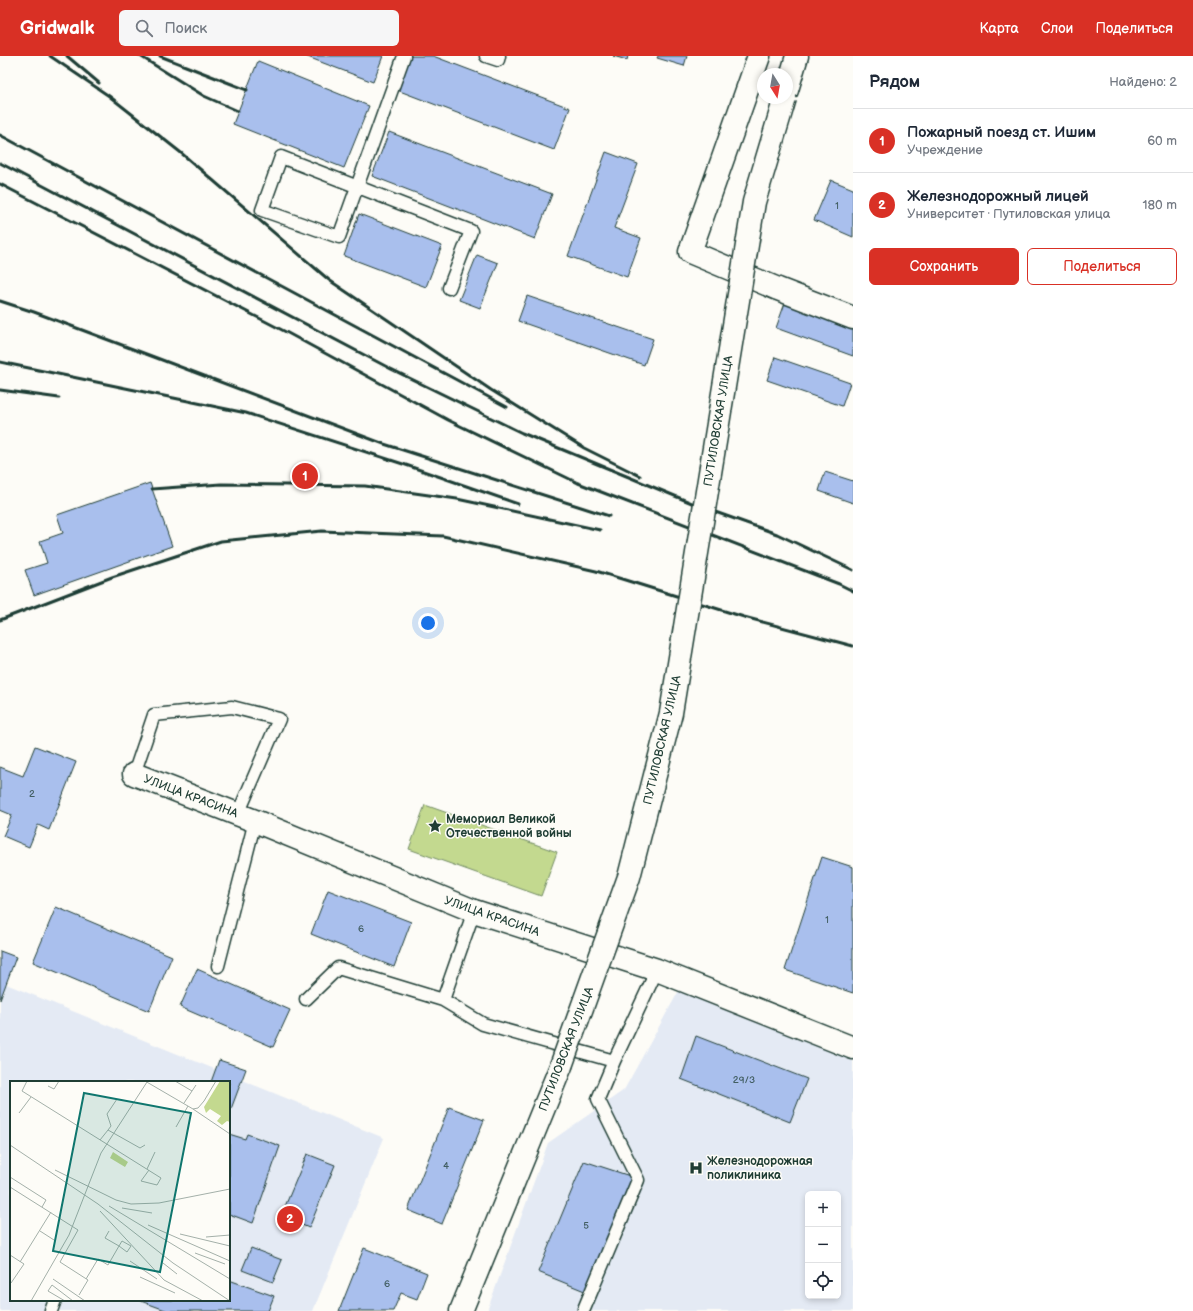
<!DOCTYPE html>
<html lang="ru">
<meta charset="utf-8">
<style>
:root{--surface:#fff;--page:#f6f6f7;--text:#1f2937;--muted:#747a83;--line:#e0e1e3;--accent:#d93025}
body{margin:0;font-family:"Balsamiq Sans",sans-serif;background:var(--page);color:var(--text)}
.controls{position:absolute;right:12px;bottom:12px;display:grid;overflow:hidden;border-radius:6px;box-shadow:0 2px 6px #0003}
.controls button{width:36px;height:36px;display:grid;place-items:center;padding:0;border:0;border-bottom:1px solid var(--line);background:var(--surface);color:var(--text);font:20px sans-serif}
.compass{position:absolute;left:757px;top:12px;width:36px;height:36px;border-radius:50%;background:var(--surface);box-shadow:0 2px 6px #0003;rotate:169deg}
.you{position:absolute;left:428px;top:567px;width:14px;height:14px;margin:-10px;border:3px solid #fff;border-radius:50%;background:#1a73e8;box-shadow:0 0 0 6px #1a73e833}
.badge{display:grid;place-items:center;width:26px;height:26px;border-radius:50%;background:var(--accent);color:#fff;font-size:13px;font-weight:700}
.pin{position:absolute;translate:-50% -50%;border:2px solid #fff;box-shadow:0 1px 4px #0006}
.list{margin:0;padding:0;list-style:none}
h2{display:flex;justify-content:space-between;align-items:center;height:52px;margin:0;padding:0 16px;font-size:17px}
h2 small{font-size:13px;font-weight:400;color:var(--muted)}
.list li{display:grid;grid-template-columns:26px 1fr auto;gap:12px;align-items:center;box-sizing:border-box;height:64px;padding:0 16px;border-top:1px solid var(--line)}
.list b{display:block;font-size:15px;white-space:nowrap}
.list p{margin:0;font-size:13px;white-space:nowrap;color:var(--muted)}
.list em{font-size:13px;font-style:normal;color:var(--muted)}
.actions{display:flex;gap:8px;padding:12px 16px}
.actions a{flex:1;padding:9px 0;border:1px solid var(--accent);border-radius:6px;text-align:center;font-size:14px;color:var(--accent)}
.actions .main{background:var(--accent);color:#fff}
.icon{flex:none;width:22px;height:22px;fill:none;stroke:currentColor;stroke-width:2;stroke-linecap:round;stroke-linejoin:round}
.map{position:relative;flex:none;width:853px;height:1255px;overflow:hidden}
header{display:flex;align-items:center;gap:24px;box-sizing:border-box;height:56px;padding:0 20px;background:var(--accent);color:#fff}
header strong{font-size:19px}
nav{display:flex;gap:22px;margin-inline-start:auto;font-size:14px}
.search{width:280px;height:36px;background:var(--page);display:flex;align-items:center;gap:10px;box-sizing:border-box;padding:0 14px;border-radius:6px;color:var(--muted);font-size:15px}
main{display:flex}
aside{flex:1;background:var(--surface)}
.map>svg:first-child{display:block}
</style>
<header>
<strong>Gridwalk</strong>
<div class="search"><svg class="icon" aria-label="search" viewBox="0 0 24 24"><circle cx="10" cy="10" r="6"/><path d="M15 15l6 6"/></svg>Поиск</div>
<nav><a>Карта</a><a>Слои</a><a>Поделиться</a></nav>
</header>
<main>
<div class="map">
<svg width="853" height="1255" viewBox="0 0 853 1255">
<rect width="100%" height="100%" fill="#fdfcf7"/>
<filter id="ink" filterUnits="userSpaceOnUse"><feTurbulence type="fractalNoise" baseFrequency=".025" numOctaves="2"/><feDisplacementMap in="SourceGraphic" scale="8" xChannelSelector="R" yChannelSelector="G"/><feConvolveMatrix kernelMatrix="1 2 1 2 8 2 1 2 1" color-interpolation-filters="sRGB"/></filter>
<g filter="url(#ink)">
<path fill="#e4eaf4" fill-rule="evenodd" d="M6,928L384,1082L313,1255H0V943ZM11,1026H229V1244H11Z
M682,929L853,994V1255H487L548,1087L624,1034ZM808,1138H838V1240H808Z"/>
<path fill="#c3d98f" stroke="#718b62" d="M425,749L557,796L541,840L409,793Z"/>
<path fill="#a9bfed" stroke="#1f3d34" d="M305,0H383L373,26Z
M411,0H433L570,52L554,94L397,34Z
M613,0H628L627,4Z
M658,0H687L684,10L657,2Z
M258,5L369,50L344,112L233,68Z
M389,76L552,138L535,183L372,120Z
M606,96L638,108L614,172L641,182L627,221L568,200Z
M831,124L853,133V181L814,164Z
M359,158L442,190L426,231L344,200Z
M477,199L498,207L480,252L459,244Z
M527,240L653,283L644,309L518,265Z
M785,247L853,271V300L776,272Z
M775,301L850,327L842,350L767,324Z
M825,416L853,425V447L819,435Z
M150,427L172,490L34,539L25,514L47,507L40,485L63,477L57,459Z
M35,690L76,706L49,774L38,769L29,791L3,780L12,759L0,754V711L23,720Z
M822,801L853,811V937L785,914Z
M328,834L411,866L394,911L311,878Z
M56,851L172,900L149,955L33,906Z
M0,895L16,901L0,944Z
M197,913L290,954L273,991L180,951Z
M696,980L807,1023L790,1066L681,1023Z
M219,1004L246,1013L231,1053L229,1052V1026H211Z
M449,1051L484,1064L442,1168L408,1154Z
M229,1078L245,1083L247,1078L280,1090L253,1167L229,1158Z
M307,1098L335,1109L309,1172L281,1160Z
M584,1105L633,1121L587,1236L538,1216Z
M251,1192L282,1204L273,1226L242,1214Z
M364,1192L427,1217L417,1243L401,1237L393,1255H339Z
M229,1224L274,1240L268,1255H168L138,1244H229Z"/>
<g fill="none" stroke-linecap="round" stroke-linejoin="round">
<defs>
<path id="service" d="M404,0L339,181L262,154L281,101L471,175L449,232
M486,0L498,4L499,0
M134,718L154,659L232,651L279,663L238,758
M218,910L255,765
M306,943L338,912L443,944L483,968L614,1005L657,914
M443,944L474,855
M584,1253L638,1124L598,1043L614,1005
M51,1255L55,1244"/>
<path id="minor" d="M759,0L690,196L778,233L853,262
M134,718L255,765L474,855L657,914L853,992"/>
<path id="secondary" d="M787,34L797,0
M461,1255L561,1010"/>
</defs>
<use href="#service" stroke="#1f3d34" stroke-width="15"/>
<use href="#minor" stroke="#1f3d34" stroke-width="25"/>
<use href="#secondary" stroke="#1f3d34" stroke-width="25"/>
<use href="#service" stroke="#fdfcf7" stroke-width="12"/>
<use href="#minor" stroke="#fdfcf7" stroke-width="22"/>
<use href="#secondary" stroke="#fdfcf7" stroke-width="22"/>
<path stroke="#1f3d34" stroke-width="3" d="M50,0L109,40L180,96L329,224L491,334L584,392L640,420
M67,0L99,27
M140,0L204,40L238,55
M160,0L247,34
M0,79L507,351
M0,107L391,313L522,377L704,452L777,478L853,514
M0,128L284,275L448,364L578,427L839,528L853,535
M0,245L34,256L154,301L384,388L609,460
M0,306L246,357L403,408L518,448
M0,334L59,342
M152,433L221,428L365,430L457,443L600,474
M0,564L112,521L221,485L322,475L443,480L596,515L744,561L853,590"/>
<defs>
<path id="secondary-bridge" d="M561,1010L629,821L671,657L754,146L785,42"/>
</defs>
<use href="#secondary-bridge" stroke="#1f3d34" stroke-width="25" stroke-linecap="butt"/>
<use href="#secondary-bridge" stroke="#fdfcf7" stroke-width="22"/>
</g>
</g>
<defs>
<symbol id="sight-bare" viewBox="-9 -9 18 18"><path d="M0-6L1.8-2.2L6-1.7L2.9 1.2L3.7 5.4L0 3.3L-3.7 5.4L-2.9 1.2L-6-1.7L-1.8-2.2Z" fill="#1f3d34" stroke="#fdfcf7" stroke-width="2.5" paint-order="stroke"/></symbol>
<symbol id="hospital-bare" viewBox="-9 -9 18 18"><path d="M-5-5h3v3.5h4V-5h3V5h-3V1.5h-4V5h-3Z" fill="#1f3d34" stroke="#fdfcf7" stroke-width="2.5" paint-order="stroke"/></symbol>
</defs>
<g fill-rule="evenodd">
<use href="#sight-bare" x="425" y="760" width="20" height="20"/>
<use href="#hospital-bare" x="686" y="1102" width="20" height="20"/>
</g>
<g text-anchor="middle" stroke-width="3" stroke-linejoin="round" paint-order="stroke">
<g font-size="10" fill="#425e62">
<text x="837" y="153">1</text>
<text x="32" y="741">2</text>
<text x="827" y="867">1</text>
<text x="361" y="876">6</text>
<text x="744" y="1027">29/3</text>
<text x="446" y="1113">4</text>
<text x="586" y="1173">5</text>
<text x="387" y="1231">6</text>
</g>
<g font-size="12" fill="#1f3d34" stroke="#fdfcf7">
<text transform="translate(718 365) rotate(-81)" y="4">ПУТИЛОВСКАЯ УЛИЦА</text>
<text transform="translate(662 684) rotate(-77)" y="4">ПУТИЛОВСКАЯ УЛИЦА</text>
<text transform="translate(191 740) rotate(21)" y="4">УЛИЦА КРАСИНА</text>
<text transform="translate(492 860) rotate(19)" y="4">УЛИЦА КРАСИНА</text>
<text transform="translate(566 993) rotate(-69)" y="4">ПУТИЛОВСКАЯ УЛИЦА</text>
</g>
<g font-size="12" font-weight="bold" fill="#1f3d34" stroke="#fdfcf7" text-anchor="start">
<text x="446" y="767">Мемориал Великой<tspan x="446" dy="14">Отечественной войны</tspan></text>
<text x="707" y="1109">Железнодорожная<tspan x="707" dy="14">поликлиника</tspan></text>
</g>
</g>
<g transform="translate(10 1025)">
<rect width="220" height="220" fill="#fdfcf7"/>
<path d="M210,0H220V41L217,40L212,44L207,40L211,35L200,28L196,32L194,26ZM103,71L118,81L115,86L100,77Z" fill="#c3d98f"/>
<path fill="none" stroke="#a4b0a9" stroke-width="1" d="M17,0L12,10L151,97L147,104L131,100L139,89M135,0L183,28L188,27L194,20L206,0M165,0L182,10M38,5L44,8L49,0M174,22L186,4M183,28L220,53M9,32L21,16M166,46L178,25M98,49L101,45L97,33L107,18M90,59L98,49L130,67L135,64M0,64L88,123L163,182L220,220M137,88L145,71M45,89L106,119L121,123L149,122L220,108M0,96L36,119L32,126M0,106L68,149L50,181L78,199L69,214M99,125L220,198M112,127L142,132M90,130L154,199L193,220M138,144L220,180M30,150L44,159M170,153L220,165M196,156L220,154M185,172L215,183M0,174L14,183L1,202M120,180L147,198M10,181L41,131M153,182L167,193M130,196L165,212M43,198L75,220M76,198L88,178L98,184L109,165L112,160L121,165L117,171L109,165L95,157L99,150M21,220L59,154L91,72L137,1M55,220L38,210L42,204L63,220"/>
<path fill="#0f766e" fill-opacity="0.15" stroke="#0f766e" stroke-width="2" d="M74,12L181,32L150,191L43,170Z"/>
<rect width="220" height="220" fill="none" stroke="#1f3d34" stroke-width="2"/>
</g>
</svg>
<div class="controls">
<button>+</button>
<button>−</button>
<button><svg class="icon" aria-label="locate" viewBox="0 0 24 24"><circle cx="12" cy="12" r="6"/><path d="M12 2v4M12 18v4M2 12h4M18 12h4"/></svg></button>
</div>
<svg class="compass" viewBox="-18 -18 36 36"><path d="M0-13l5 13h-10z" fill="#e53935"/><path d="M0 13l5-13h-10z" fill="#747a83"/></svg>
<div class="you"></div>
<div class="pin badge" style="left:305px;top:420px">1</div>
<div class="pin badge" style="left:290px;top:1163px">2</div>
</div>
<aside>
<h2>Рядом<small>Найдено: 2</small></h2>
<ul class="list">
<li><span class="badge">1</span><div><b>Пожарный поезд ст. Ишим</b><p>Учреждение</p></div><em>60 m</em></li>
<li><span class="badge">2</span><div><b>Железнодорожный лицей</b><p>Университет · Путиловская улица</p></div><em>180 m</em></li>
</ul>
<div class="actions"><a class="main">Сохранить</a><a>Поделиться</a></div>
</aside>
</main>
